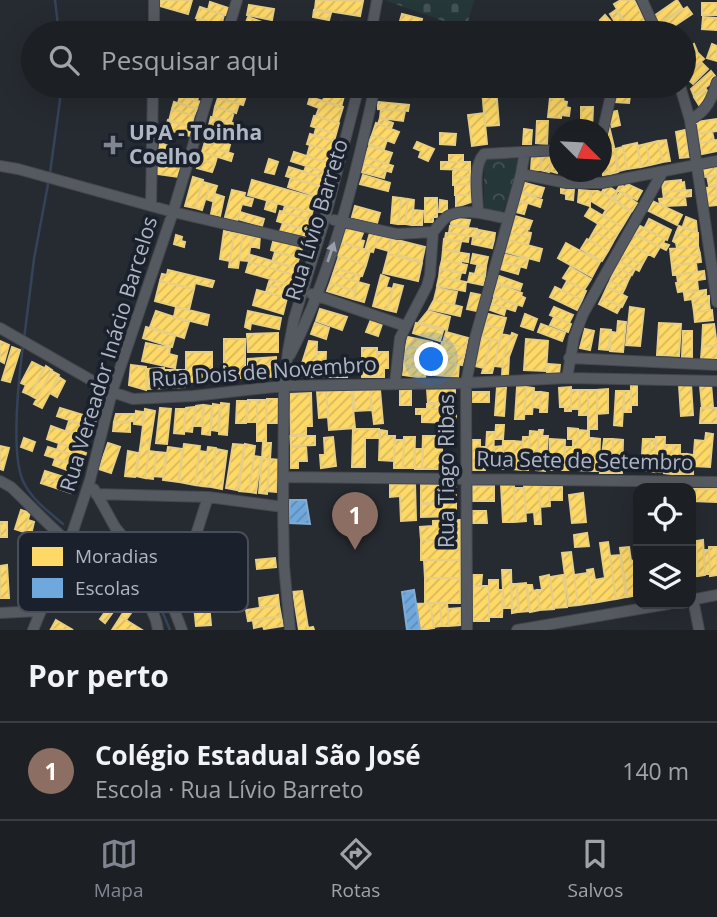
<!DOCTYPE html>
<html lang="pt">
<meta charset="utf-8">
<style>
:root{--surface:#1c2025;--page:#292d32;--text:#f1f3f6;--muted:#a0a3a7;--line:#3a3e42;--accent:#7f8591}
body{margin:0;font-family:"Open Sans",sans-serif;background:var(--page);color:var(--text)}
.controls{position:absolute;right:21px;bottom:21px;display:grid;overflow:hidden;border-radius:14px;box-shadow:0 7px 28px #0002}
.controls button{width:63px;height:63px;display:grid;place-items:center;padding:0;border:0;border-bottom:2px solid var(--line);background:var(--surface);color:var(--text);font:35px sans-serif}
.compass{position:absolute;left:549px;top:119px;width:63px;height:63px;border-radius:50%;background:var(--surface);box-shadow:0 7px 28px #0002;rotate:114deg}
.you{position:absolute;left:432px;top:360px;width:24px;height:24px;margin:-18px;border:5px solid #fff;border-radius:50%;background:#1a73e8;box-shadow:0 0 0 10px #1a73e833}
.badge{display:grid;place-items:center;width:46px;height:46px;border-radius:50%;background:var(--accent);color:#fff;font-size:23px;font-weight:700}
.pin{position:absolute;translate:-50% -58px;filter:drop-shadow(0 2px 4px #0008)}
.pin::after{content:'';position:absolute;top:37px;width:24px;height:21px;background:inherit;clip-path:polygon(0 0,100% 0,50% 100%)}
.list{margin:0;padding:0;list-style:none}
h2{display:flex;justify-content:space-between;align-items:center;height:91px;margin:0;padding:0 28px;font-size:30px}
h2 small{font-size:23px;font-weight:400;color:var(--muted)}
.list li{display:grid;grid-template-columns:46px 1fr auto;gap:21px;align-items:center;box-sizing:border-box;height:98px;padding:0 28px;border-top:2px solid var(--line)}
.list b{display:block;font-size:26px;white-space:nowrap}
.list p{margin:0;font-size:23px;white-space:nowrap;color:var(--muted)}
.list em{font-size:23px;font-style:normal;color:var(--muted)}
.icon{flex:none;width:38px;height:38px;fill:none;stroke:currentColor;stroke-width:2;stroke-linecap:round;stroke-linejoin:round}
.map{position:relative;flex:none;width:717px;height:630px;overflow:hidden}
.search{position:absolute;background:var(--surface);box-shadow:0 7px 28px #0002;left:21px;right:21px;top:21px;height:77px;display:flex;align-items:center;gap:18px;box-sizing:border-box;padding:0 24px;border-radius:38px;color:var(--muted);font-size:26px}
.sheet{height:189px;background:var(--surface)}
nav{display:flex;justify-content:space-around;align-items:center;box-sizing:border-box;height:98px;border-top:2px solid var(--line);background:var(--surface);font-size:19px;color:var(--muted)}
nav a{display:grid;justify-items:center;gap:4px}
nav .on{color:var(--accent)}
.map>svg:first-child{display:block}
</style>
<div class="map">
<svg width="717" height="630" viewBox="0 0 717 630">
<defs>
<pattern id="forest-crowns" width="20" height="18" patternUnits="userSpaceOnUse" patternTransform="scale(1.75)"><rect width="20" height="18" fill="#263739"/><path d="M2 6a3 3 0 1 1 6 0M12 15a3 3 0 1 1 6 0" fill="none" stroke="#435254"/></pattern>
<pattern id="cemetery-stones" width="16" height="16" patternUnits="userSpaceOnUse" patternTransform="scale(1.75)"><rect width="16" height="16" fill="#263739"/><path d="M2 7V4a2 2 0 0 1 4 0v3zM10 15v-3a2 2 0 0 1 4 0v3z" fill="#435254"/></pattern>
<pattern id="homes-hatch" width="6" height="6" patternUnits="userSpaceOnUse" patternTransform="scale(1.75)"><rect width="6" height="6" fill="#ffd966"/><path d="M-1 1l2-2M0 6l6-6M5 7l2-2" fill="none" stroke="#d6b95d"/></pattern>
<pattern id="schools-hatch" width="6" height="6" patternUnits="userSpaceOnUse" patternTransform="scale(1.75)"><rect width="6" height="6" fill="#6fa8dc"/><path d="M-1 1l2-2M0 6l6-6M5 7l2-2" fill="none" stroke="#608cb4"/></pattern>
</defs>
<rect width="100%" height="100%" fill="#262b31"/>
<path fill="url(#forest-crowns)" d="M484,159H520L503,212L484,208Z"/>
<path fill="url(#cemetery-stones)" d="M384,0H474L466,29Z"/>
<path fill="url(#homes-hatch)" stroke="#e7ce82" stroke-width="2" d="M160,0H192L188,14L160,6Z
M316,0L363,1L360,16L315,9Z
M621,0H634L646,22L630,31L614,4Z
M677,0L682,8L659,23L654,16Z
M210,2L231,9L229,16L208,10Z
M702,3H717V15H702Z
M249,5L274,9L272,20L247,15Z
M200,7L224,15L221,26L196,18Z
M687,7L692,14L665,32L660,24Z
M314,10L331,13L329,20L313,17Z
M616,10L630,31L627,33H622L610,14Z
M402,14L422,19L420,26L400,21Z
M605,15L621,33H611L600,20Z
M248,17L273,26L271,33L245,25Z
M703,17L717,18V30L702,29Z
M198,18L219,25L216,33H203L194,30Z
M400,21L417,25L416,31L398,27Z
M342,22L360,26L358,33L341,29Z
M162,24L181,29L179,33H160Z
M242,24L245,25L267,33H239Z
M327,27L358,33H325Z
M694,44L697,51L684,58V50Z
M712,44L717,46V61L707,58Z
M697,52L704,59L684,76V64Z
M701,62L708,69L693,84L685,77Z
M711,71L715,76L713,82L694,96L691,89Z
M178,86L200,91L197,101L176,95Z
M222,86H244L248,87L246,96L221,89Z
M323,86H347L344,96L322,90Z
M385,86H407L406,91L385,88Z
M619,86L638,88L637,95L618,94Z
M643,86H671L645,93Z
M496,87L499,125L485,126L482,88Z
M587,87L606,90L605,96L586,93Z
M221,89L246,96L243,105L218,98Z
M706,89L711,97L699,105L694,97Z
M326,91L344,96L341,107L323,101Z
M556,91L569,92V95H564L563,101L567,102L566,107L570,108L569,116L561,115V118L548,117L550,98H555Z
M616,94L630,96L629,103L615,102Z
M180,96L201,102L198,109L178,103Z
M310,97L343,107L338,123L316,116L319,108L308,104Z
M218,98L239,104L236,113L215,107Z
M174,102L197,109L194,116L172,109Z
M378,102L409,105L408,111L378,109Z
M215,107L234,112L231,122L213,117Z
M581,107H593L592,130H581Z
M172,109L194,116L191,127L169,121Z
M381,109L405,111L403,121L380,118Z
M617,111L620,125L612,127L609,118L612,112Z
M484,113L487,144L472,146L468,115Z
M314,116L339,123L336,134L311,126Z
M211,117L239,125L237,133L209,125Z
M380,118L393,123L391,129L378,124Z
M717,119V131L698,134L696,122Z
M168,120L193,127L190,136L165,129Z
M537,121H548L547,144L536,143Z
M376,123L399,132L394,143L372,135Z
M209,125L232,132L229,142L206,135Z
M609,126L614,147L603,149L602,143Z
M316,128L336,134L334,141L314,136Z
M524,129L532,130L531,144H523Z
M685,130L689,157L680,158L676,132Z
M712,131L714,141L700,143L698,134Z
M440,133L456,134L455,145L440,144Z
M310,134L334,141L331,151L307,144Z
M372,135L387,140L384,149L368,144Z
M207,137L230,145L228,152L204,145Z
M666,140L670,161L663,162L658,141Z
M717,140V151L702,154L700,143Z
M658,141L663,162L650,165L646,144Z
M417,142L434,149L428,161L419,157L421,151L414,148Z
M160,143L185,152L178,177L157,174Z
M637,143L641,167L627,169L623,146Z
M646,144L650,165L641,167L637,146Z
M204,145L233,154L231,161L202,152Z
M310,145L331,151L328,163L307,156Z
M369,146L392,153L388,164L365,157Z
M614,147L618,172L610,174L606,148Z
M623,147L627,169L619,171L615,149Z
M602,151H606L610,174L603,175Z
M202,152L217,157L215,164L200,159Z
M294,152L328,163L325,172L291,161Z
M553,154L560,155L557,173L550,171Z
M449,155H463V162H449Z
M543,155L552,157L549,172L540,170Z
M532,156H541L540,170H531Z
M365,157L393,166L391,172L363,164Z
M200,159L215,164L212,172L197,168Z
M269,159L278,162L274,174L265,172Z
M441,162H470V170L441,169Z
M363,164L386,171L384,178L361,172Z
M717,164V175L704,177L703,167Z
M306,166L325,172L323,178L304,172Z
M289,167L324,178L321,187L286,176Z
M453,169L470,170V177L453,178Z
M573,172H590L589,178L573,176Z
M363,175L390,183L388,191L360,184Z
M717,175V185L709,186L707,176Z
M193,177L203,180L195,208L185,206Z
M291,177L319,186L316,196L288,187Z
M470,177L471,184L453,185V178Z
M252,180L316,198L312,213L248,195Z
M681,180V183L684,182L685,190L663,192L662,182Z
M203,182L210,184L202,210L195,208Z
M525,183L544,188L541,197L522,192Z
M210,184L217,186L212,201L206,199Z
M471,184V195H455V185Z
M627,184L642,191L637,200L617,190L620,185L625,187Z
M606,185L617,192L614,199L602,192Z
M717,186V195L707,196L705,188Z
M561,188L574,189L573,200L566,199V194L561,193Z
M232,190L245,193L244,197L253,199L251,206L242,204L237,221L225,217Z
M579,190L590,191V206L578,202Z
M691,190V196L664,199L663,192Z
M591,191H598L613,199L606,210L591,201Z
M620,192L637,203L632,211L615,200Z
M521,193L542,200L540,207L519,200Z
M215,194L224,197L220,216L211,214Z
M456,195H471V202L456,207Z
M717,195V205L708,206L707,196Z
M393,197L401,198L398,224L391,223Z
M685,197L686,205L665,206L660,204L659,199Z
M401,198L408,199L405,224H398Z
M425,198H437V217H433V222H425Z
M408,199L414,200L412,225L405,224Z
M440,200L447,201V212H439Z
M612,200L631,212L622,227L603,215Z
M267,201L277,203L275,212L265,209Z
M519,201L527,204L524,214L516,212Z
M652,201L682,215L677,225L647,210Z
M285,206L312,213L310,220L283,212Z
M355,206L380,213L377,223L352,217Z
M590,208L622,227L617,235L585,216Z
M413,210L423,211L422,225H412Z
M280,211L313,221L310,231L277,221Z
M240,212L264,219L262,226L238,219Z
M515,216L532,221L529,229L513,224Z
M686,217L696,221L697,232L683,226Z
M452,218L470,220L468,227L451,224Z
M649,219L671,230L667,240L644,229Z
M283,223L310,231L307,239L280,231Z
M513,224L528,229L527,232L531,233L530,238L510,232Z
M598,224L617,235L613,242L594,231Z
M450,226L477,229L476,237L449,233Z
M640,226L665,239L663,243L669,245L666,250L635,234Z
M679,226L698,233V241L676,233Z
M346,227L363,233L360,240L364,241L362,249L341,242Z
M479,230L495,233L494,240L477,237Z
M224,231L234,233L230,261L220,259Z
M594,231L613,242L608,251L589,240Z
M510,232L530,238L528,245L508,240Z
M234,233L243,234L238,268L229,267Z
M370,233L378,235L373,252L365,250Z
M446,233L469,236L468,242L445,239Z
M676,233L698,241V246L677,248L676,243L673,241Z
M243,234L252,236L248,261L239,260Z
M633,234L660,247L654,257L628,243Z
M176,235L182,237L181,241L185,242L184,247L174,244Z
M253,235L260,236L259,248L251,246Z
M378,235L392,239L389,251L375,247Z
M473,237L494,240L492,248L472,244Z
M274,238L303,245L299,258L271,250Z
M392,239L401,241L398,256L388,254Z
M444,239L461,242L459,251L443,249Z
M587,239L608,251L602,261L581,249Z
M508,240L542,249L539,261L505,252Z
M401,241L425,247L422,261L398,255Z
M341,242L370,251L366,265L336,255Z
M566,243L600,262L592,277L558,258Z
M628,243L648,254L642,265L622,254Z
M698,246L700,254L671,258L670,249Z
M443,250L469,254L468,262L461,261V264L442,260Z
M275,252L299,258L296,268L272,262Z
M388,254L422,263L418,281L383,273Z
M473,254L488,257L486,266L471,263Z
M503,254L528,260L526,268L502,261Z
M622,254L642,265L639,271L619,261Z
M700,254L701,262L672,266L671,258Z
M251,255L296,268L294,275L249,262Z
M339,256L366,265L362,276L335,268Z
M442,260L467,265L465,273L440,268Z
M619,261L635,269L632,275L616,267Z
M249,262L294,275L291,285L246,272Z
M502,262L520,267L518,274L500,269Z
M696,263L697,272L673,275L672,266Z
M477,266L486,267L485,276L475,274Z
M570,267L591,279L584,290L563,278Z
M616,267L631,275L628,281L613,273Z
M335,268L360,276L358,282L333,274Z
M440,269L461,273L459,281L439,277Z
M168,270L214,281L212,287L195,283L194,289L160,281L162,274L167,275Z
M704,271L705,279L678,283L677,275Z
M470,273L485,276L483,285L468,282Z
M613,273L628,281L625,288L610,281Z
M333,274L358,282L355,291L330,283Z
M381,275L389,278L386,287L393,289L387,310L373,306Z
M499,276L522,284L520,290L496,282Z
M439,277L466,282L465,291L437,286Z
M270,279L291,285L289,290L268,285Z
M697,280L698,289L678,292L676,283Z
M160,281L194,289L189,310L155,301Z
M567,281L586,291L582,300L562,290Z
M610,281L625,288L622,294L607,287Z
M358,282L369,285L364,302L353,299Z
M330,283L355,291L353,299L327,291Z
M394,284L403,286L396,312L387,310Z
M497,284L522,293L521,296L525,298L522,306L493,296Z
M268,285L289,290L287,298L266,292Z
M555,287L582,300L577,310L550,297Z
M607,287L627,297L622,307L602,298Z
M437,288L457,292L454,305L434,300Z
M257,290L287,298L283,314L253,305Z
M706,290V297L685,300L684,293Z
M471,293L481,295L477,311L467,309Z
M709,296V303L693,305L692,299Z
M494,297L517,305L515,311L492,304Z
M602,298L621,306L617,313L599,304Z
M434,300L462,307L460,316L429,309Z
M709,303L710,310L694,312L693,305Z
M492,304L506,308L504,315L490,310Z
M176,307L209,315L207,325L174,317Z
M554,307L573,315L569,323L550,315Z
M630,307L644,309L640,346L626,345Z
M320,309L347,317L342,330L316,321Z
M712,310L713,320L695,322L694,312Z
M156,311L189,322L184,338L150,327Z
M248,311L281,318L279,329L251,323L250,329L245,327Z
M428,311L450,317L447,330L419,322Z
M488,314L506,318L503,329L485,325Z
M525,314L537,319L533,330L521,326Z
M372,317L378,319L377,323L382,324L378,336L366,332Z
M554,317L571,324L568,332L550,325Z
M618,321L626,322L623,352L610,351L612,332L617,333Z
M315,323L329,328L326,339L311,334Z
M416,323L443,331L440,341L413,333Z
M659,323L681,324L679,356L657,355Z
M541,324L565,333L562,341L538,332Z
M714,324L717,346H702L703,325Z
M485,325L503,329L500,341L482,337Z
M146,327L175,336L172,347L143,338Z
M585,329L594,331L590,350L580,348Z
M601,329L611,330L608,350L599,349Z
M683,331H692V357H682Z
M446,332L468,338L466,348L443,342Z
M278,333V352H248L247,334Z
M512,333L517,335L509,357L508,376H502L503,358Z
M501,334L511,336L503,358L502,367L494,366Z
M408,337L432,342L430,351L406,346Z
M482,337L491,339L484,368L475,366Z
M224,339H245V378H224Z
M491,339L500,341L492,373H482Z
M526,339L548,341L546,371L524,370Z
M0,341L9,345L4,363L0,361Z
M309,341L317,342L316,377L298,376Z
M442,342L466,348L464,357L440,351Z
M146,343L170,348L169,354L177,356L175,368L142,361Z
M702,346H717V359H701Z
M12,347L20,350L10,382L2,380Z
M406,347L429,351L428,358L405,355Z
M362,348H377V377H362Z
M437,351L464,357L462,365L435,359Z
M186,352H212V381L186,382Z
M317,352H326L325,377H316Z
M377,352H388V368H384V377H377Z
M405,356L427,360L426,368L403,365Z
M276,357V364L248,366V359Z
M339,361L347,362V377H339Z
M436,361L459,364L458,377L435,375Z
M32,362L44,368L30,395L23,392L26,385L21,383Z
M329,363H337V377H329Z
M276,364V376L247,381L246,367Z
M548,364L560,365L559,374L547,373Z
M131,365L146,367V390L129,385Z
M46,366L52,370L37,399L30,395Z
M404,366L426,369L425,378L403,375Z
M164,368L165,388L148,389L147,369Z
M164,370H185V387L165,388Z
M52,371L59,375L42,408L34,404Z
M59,377L65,381L57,397L50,393Z
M691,384L693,415L681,416L679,385Z
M711,384L713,407L702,408L700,385Z
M631,385H637V405H631Z
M497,387H506L504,416L495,415Z
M517,387H526L524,419H515Z
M526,387L534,388L532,414H524Z
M571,387V411H565V407H560L559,388Z
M455,388V403H428L427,389Z
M351,389L355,428L329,430L326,391Z
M370,389L371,410L355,411L353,391Z
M608,389V413L597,414V390Z
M380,390L383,423L374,424L370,391Z
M400,390H411V405H400Z
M571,390H580L579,409H571Z
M580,390H588V415H579Z
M588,390H597V429H588Z
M326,391L328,417L319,418L317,392Z
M616,391H624L622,426L614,425Z
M624,391H631V412H624Z
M471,392H489V402H471Z
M534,392H541L540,408L533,407Z
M541,392L548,393L547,412H540Z
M311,393L312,426H306V434L291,435L289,394Z
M267,399H279L278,423H266Z
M248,400H257V422H247Z
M257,400H266V441H257Z
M237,401H247L246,423H236Z
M221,403L229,404L227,435L219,434Z
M213,404L220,405L218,431L211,430Z
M427,404H456V409H427Z
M203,405L201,426H194L196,406Z
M204,405L212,406L210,435L202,434Z
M195,407L192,432L184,431L186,408Z
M60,408L96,419L94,428L57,416Z
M160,408L171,409L167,444L156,443Z
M701,408H717V423H700Z
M145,409L155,411L150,443L141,442Z
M176,409H185L184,434L174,433Z
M416,409H456V423L422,422V414H416Z
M136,411L143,412L142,425L134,424Z
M116,414H134V421L114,422Z
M69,421L93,429L90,438L66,430Z
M114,422L130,423V432L113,431Z
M496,425H504L503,439H495Z
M51,426L84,438L79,450L47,439Z
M568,428L578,429L577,470H564L565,447H573V439H568Z
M353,429H379V438H365V467H352Z
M380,430L387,431V436H395L394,461L379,460Z
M539,430H543L542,436H548L545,471L536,470Z
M578,430L589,431V438H592L590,471L577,470Z
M530,431L539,432L537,465H528Z
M487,432H494L493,466H485Z
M706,433L713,434L710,467L693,466L695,440L705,441Z
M290,436H315V445L291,446Z
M423,436H442V469H422Z
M333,437L336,466L321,468L320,455H325L324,438Z
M404,437H415L414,468H403Z
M523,437H530L528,470H521Z
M656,437H665L664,472H655Z
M24,438L35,442L32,451L21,447Z
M592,438L600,439L599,471H590Z
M550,439L565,440L564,470H549Z
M604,439H613L612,473H600Z
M613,439L623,440L622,473H612Z
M643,439H650L649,471H641Z
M650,439H654V444H656L655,472L649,471Z
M394,440H404L403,468H394Z
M471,440H480V447H486L485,470H473Z
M503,441H514L513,469H502Z
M514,441L523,442L521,470L513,469Z
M141,442L150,443L145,478L136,476Z
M59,443L86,453L84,459L57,450Z
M108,443L120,447L111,473L99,469Z
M263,443H271L270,459H262Z
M184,444L200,446L195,485L179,482Z
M233,444L244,445L237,490L226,488Z
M245,444L255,446L249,492L239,491Z
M665,445H673L672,474L664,473Z
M673,445H680V474H672Z
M0,446L9,448L3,470L0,469Z
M306,446L307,461H298V468H291V447Z
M503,446L502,467L493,466L494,447Z
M48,447L83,458L81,466L45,455Z
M168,447L183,449L178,482L163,480Z
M208,447L216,448L211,487L202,486Z
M216,449L227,451L222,489L211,487Z
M415,449H423L422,469H415Z
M128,451L138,453L135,477L125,476Z
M149,451L157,452L153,479L145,478Z
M199,451L207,452L202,486L195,485Z
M157,452L166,453L163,477L153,476Z
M680,454H687L686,474H680Z
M687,454L693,455V474H686Z
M254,456L261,457L256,493L249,492Z
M55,459L81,467L78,474L53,465Z
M262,459H270L267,494L259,493Z
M270,459L279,460L276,492L267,491Z
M45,471L73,480L71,487L43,477Z
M43,477L73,488L71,493L41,483Z
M415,483L416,520L401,521L400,496L390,497V485Z
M539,484L541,524H535L534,512L526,513L524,485Z
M421,485H456V503H421Z
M501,485H514L515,522H503Z
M472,486H494V501H472Z
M539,486H549L550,506L540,507Z
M549,486H562V500H550Z
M514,488H524L526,521L515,522Z
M692,489H717V502L692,501Z
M583,493L586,522L572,523L569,495Z
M456,503V516L421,517V504Z
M21,510L30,513L24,532L15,529Z
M472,511H486L487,523H472Z
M28,520L34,522L30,539L23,537Z
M460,520V540H421L420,527L433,526V521Z
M0,522H7V537H0Z
M587,533L589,546L575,547L574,535Z
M421,540H460V560H421Z
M703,540L705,575L698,576L696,541Z
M608,542L616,599L592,603L587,570L593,569L595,580L605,578L600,543Z
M691,542H693L697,576L691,577Z
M629,547L631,561L637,560L638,595L627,597L620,548Z
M709,547H717V575L710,576Z
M704,550H709L710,574H705Z
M571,552L578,605L569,606L562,553Z
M620,555L626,597L616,599L610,556Z
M275,558L276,567L257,569L256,560Z
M424,560H460V578H425Z
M7,565L9,598H0V566Z
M502,570H511L512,608H504Z
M588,573L592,603L578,605L574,575Z
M473,575H482L481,586H473Z
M549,575L554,609L540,610L537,590H542L540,577Z
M563,575L567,607L554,608L550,577Z
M425,578H460V603H425Z
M489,580H498V590H503L502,617H489Z
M526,583L529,611L519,612L517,584Z
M511,584H517L518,612L512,613Z
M527,585H532L533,591L537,590L540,610L530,612Z
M473,586H489V621H473Z
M302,591L308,628L313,627L314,630H299L293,592Z
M278,595L279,605L260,608L259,598Z
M133,597L138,603L126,620L121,616Z
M430,603L434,628L420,630L416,604Z
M430,603H440L442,626L434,627Z
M440,603H447L449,626H442Z
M209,604L211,625L196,626L194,605Z
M279,605L281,616L248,621L246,610Z
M108,608L113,612L105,623L100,619Z
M460,608V625L449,626L448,609Z
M121,616L126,620L142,630H112Z
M281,616L283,626L264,629L263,626L254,628L253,621Z
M56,620L73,630L51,629Z"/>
<path fill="url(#schools-hatch)" stroke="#82acd5" stroke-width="2" d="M290,500H306L310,524L289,523Z
M414,590L420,630H407L402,592Z"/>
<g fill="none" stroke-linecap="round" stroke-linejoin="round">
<path stroke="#344359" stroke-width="2.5" d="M55,0L59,33
M50,173L60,100V86
M24,339L34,259L49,179
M23,345C19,377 9,459 25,485C34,501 49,512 63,524
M78,535L145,584L156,597L170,630"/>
<defs>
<path id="minor" d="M642,0L657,33
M154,33V0
M227,33L237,0
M371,33L377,0
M680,86L690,120L717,302
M690,120C707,111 712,99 717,82
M602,134L613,86
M0,166L18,169L173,212L316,245
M521,174L567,183H602L717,161
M151,206L153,86
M478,213C478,196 472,167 484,154L560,150
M334,220L397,234L433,232C438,227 443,218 450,215C467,208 490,215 508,219
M312,294L405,326
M0,328L112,392L133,399L193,396L284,386L466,383L567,378L717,381
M290,355C332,274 356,175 375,86
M569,358L717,365
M567,378L574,338L583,314L662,173
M395,383L400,338L427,286L430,275L433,232
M284,477L717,482
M0,481L11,487C30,505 47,524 67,541C98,568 152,584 158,630
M94,489L115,527L166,589L182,630
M96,494L208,497L283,507
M166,589L187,563L208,497
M693,599L699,630
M691,600L717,595
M0,613L39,611
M33,630L69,543L90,480L112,392L173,212L211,86
M290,630L284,565L283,507L284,386L288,351L294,319L325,218L359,86
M467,630L466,383L475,338L521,174L525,152
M517,630L668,604"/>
</defs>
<use href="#minor" stroke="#44474c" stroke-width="12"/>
<use href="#minor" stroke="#555960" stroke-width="10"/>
</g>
<defs><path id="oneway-solid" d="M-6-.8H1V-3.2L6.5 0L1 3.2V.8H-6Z" transform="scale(1.75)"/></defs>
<use fill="#989fab" href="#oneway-solid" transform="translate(331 252) rotate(-71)"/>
<path fill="#7f8591" stroke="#1a212c" stroke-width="2.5" d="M109.5 134.5h7v7h7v7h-7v7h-7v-7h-7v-7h7z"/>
<g text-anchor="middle" stroke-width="7" stroke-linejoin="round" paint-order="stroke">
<g font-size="21" font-weight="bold" fill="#afb6c4" stroke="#1a212c" text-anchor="start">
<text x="129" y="140">UPA - Toinha<tspan x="129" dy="24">Coelho</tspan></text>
</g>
<g font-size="21" fill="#afb6c4" stroke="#1a212c">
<text transform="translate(317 220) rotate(-73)" y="7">Rua Lívio Barreto</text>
<text transform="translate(109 354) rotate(-73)" y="7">Rua Vereador Inácio Barcelos</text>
<text transform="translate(264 372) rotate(-4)" y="7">Rua Dois de Novembro</text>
<text transform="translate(585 461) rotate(1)" y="7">Rua Sete de Setembro</text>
<text transform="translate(447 471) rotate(-90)" y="7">Rua Tiago Ribas</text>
</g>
</g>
<rect x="18" y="532" width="230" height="80" rx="10" fill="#1a212c" stroke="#474e5a" stroke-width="2"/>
<rect x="32" y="547" width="31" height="19" fill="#ffd966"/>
<rect x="32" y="578" width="31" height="20" fill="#6fa8dc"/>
<g font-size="19" fill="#afb6c4">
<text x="75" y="563">Moradias</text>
<text x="75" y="595">Escolas</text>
</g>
</svg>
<div class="controls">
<button><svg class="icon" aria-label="locate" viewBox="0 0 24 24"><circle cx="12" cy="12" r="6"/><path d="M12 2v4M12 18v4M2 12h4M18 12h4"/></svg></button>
<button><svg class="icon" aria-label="layers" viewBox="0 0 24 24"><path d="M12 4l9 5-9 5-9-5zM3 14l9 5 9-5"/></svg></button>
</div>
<svg class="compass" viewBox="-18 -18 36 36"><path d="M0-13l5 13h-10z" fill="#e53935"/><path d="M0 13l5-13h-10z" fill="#a0a3a7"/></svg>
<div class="you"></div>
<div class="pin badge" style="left:355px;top:550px;background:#8d6e63">1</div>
<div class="search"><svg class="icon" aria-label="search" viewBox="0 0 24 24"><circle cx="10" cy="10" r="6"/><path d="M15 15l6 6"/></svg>Pesquisar aqui</div>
</div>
<section class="sheet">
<h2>Por perto<small></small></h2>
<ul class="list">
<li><span class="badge" style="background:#8d6e63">1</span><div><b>Colégio Estadual São José</b><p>Escola · Rua Lívio Barreto</p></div><em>140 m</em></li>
</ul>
</section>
<nav>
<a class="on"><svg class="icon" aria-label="map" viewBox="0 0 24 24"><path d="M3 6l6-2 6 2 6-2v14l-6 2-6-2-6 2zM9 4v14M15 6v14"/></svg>Mapa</a>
<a><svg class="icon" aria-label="directions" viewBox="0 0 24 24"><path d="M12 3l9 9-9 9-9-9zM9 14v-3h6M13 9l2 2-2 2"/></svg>Rotas</a>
<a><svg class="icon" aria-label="saved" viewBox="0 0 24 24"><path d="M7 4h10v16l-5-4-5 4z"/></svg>Salvos</a>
</nav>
